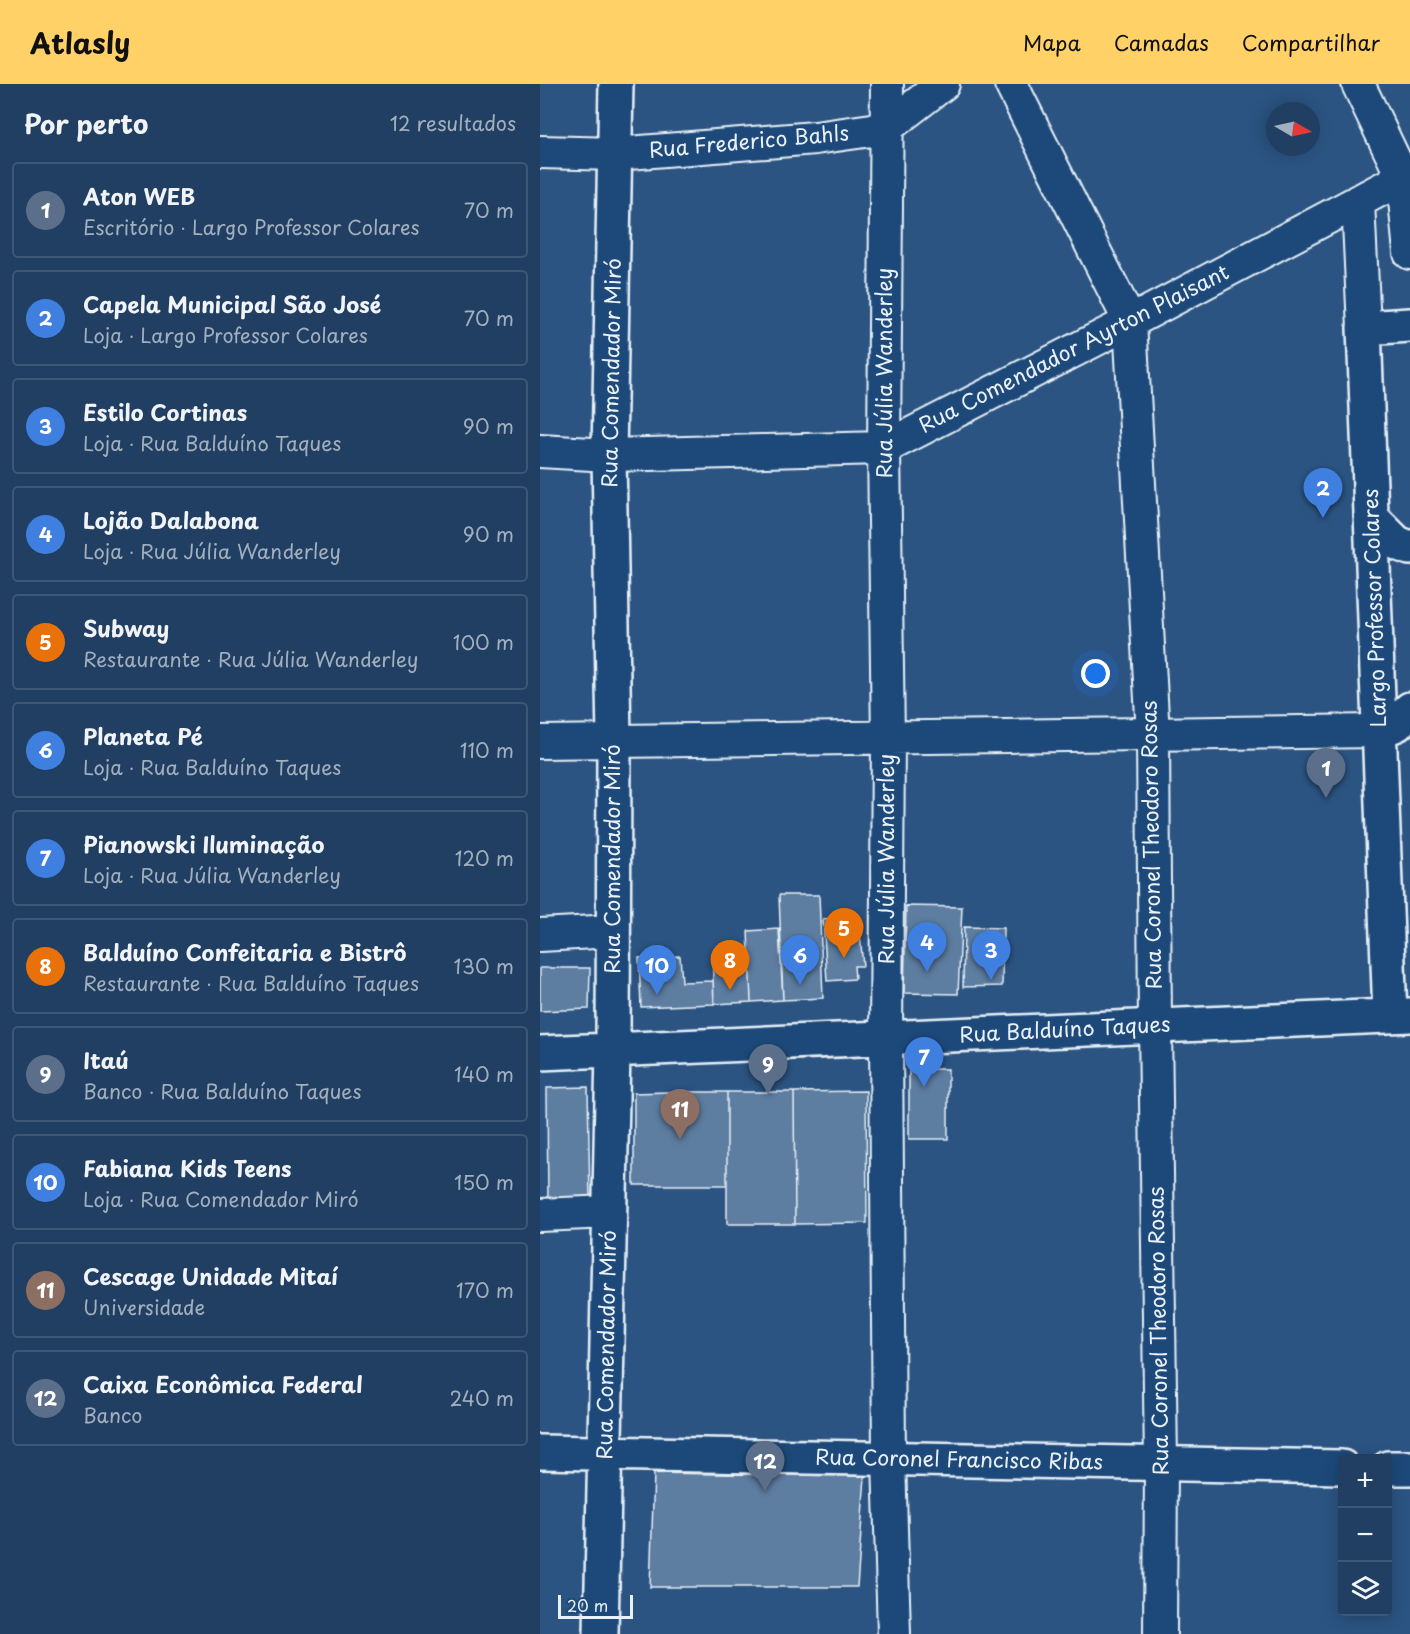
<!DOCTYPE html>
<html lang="pt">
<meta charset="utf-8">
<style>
:root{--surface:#203f62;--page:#284668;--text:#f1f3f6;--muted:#a2afbe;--line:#3d5877;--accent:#ffd166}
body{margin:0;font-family:"Playpen Sans",sans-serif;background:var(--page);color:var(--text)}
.controls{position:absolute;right:18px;bottom:18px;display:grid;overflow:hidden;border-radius:6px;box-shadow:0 3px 15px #0003}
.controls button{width:54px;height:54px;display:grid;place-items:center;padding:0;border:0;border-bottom:2px solid var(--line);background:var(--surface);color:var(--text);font:30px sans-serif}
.compass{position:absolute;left:726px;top:18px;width:54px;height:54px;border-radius:50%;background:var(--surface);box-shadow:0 3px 15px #0003;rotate:99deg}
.scale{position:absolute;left:18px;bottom:15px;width:75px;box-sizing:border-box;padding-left:6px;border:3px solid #e8f1f8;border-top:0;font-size:16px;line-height:21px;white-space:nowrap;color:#e8f1f8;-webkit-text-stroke:4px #1f4a7a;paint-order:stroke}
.you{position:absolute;left:556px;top:590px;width:21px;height:21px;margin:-15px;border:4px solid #fff;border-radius:50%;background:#1a73e8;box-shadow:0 0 0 9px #1a73e833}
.badge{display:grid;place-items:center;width:39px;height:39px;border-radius:50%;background:var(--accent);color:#fff;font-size:20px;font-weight:700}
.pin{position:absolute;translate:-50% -50px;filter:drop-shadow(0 2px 3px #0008)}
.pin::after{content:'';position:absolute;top:32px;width:21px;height:18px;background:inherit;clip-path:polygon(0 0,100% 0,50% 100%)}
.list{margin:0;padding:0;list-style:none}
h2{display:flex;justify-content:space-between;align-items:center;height:78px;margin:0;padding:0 24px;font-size:26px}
h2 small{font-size:20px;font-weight:400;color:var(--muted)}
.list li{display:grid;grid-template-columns:39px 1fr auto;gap:18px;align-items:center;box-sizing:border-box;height:96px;margin:0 12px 12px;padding:0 12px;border:2px solid var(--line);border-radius:6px}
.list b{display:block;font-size:22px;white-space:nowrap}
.list p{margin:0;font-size:20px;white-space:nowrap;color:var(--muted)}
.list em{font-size:20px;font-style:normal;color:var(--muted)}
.icon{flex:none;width:33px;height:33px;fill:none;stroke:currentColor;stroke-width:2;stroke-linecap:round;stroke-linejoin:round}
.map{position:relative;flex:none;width:870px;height:1550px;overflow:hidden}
header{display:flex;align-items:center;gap:36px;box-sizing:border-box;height:84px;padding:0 30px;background:var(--accent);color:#111}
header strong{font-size:28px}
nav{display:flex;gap:33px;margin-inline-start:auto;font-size:21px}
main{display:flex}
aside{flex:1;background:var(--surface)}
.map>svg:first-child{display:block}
</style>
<header>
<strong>Atlasly</strong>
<nav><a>Mapa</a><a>Camadas</a><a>Compartilhar</a></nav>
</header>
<main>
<aside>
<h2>Por perto<small>12 resultados</small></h2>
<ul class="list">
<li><span class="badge" style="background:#5c6f8a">1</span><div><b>Aton WEB</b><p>Escritório · Largo Professor Colares</p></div><em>70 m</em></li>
<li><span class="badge" style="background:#3f7fe0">2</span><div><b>Capela Municipal São José</b><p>Loja · Largo Professor Colares</p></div><em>70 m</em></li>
<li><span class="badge" style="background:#3f7fe0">3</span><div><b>Estilo Cortinas</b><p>Loja · Rua Balduíno Taques</p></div><em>90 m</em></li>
<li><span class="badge" style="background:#3f7fe0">4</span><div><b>Lojão Dalabona</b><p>Loja · Rua Júlia Wanderley</p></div><em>90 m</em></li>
<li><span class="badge" style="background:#e8710a">5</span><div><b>Subway</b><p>Restaurante · Rua Júlia Wanderley</p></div><em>100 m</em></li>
<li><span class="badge" style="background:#3f7fe0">6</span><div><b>Planeta Pé</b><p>Loja · Rua Balduíno Taques</p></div><em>110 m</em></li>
<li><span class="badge" style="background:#3f7fe0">7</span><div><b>Pianowski Iluminação</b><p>Loja · Rua Júlia Wanderley</p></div><em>120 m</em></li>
<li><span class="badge" style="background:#e8710a">8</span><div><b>Balduíno Confeitaria e Bistrô</b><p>Restaurante · Rua Balduíno Taques</p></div><em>130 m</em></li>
<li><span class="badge" style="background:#5c6f8a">9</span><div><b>Itaú</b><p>Banco · Rua Balduíno Taques</p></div><em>140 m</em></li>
<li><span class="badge" style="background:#3f7fe0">10</span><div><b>Fabiana Kids Teens</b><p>Loja · Rua Comendador Miró</p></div><em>150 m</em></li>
<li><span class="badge" style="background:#8d6e63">11</span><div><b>Cescage Unidade Mitaí</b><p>Universidade</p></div><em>170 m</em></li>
<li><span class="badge" style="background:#5c6f8a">12</span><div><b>Caixa Econômica Federal</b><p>Banco</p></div><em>240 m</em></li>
</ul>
</aside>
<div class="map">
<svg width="870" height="1550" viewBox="0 0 870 1550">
<rect width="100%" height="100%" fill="#2b5482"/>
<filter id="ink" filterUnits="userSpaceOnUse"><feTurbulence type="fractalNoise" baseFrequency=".0167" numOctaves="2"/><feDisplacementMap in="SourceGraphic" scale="12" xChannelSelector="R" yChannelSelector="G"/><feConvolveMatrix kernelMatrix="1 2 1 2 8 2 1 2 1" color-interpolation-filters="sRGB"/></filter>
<g filter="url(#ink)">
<path fill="#5d7da1" stroke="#e8f1f8" stroke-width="1.5" d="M239,811H279L283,914L243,916Z
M366,822L422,823L418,910L364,909Z
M309,833L310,851L320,850L323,882H314L315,895L287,897L283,835Z
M424,843L463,844L462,902L423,903Z
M239,845L243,916L211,918L208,847Z
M209,866L211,918L174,920L172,869Z
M140,872L142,898L173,897L174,920L101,923L99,874Z
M0,884H50L49,925L0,927Z
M369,985H408V1055H369Z
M48,1003L50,1119L8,1120L7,1004Z
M326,1007L327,1139L255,1140L254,1008Z
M129,1008H187V1101H94V1009Z
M187,1008H254L255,1140H187Z
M114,1389L325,1392L317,1503H110Z"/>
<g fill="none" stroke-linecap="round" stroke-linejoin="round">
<defs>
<path id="minor" d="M347,0L344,364L348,655L346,954L349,1374L354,1550
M471,0L590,238L613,651L615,942L621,1380L620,1550
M818,0L863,94L870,169
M0,68L76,70L275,54L346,44L403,0
M818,117L824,244
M0,367L69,371L344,364L590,238L870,90
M0,658L839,647
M0,851L73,847
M0,1131L70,1128"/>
<path id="major" d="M831,433L857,459L870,464
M839,647L857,640L870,625
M850,932L824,244L870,241
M0,969L870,931
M0,1368L802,1383
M848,1384H870
M61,1550L73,966L74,656L69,371L76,0"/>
</defs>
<use href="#minor" stroke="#e8f1f8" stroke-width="36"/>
<use href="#major" stroke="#e8f1f8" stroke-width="38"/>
<use href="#minor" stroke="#1f4a7a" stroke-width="32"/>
<use href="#major" stroke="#1f4a7a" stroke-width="33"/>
</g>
</g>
<g text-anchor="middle" stroke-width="4.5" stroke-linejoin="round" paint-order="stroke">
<g font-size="21" fill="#e8f1f8" stroke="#1f4a7a">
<text transform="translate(209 58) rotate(-5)" y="7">Rua Frederico Bahls</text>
<text transform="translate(534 265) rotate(-27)" y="7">Rua Comendador Ayrton Plaisant</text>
<text transform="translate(72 289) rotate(-89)" y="7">Rua Comendador Miró</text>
<text transform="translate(345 289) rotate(-90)" y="7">Rua Júlia Wanderley</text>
<text transform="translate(835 524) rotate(-92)" y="7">Largo Professor Colares</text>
<text transform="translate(612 761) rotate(-91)" y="7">Rua Coronel Theodoro Rosas</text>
<text transform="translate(73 775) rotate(-90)" y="7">Rua Comendador Miró</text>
<text transform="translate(347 775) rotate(-90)" y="7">Rua Júlia Wanderley</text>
<text transform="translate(525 946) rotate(-3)" y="7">Rua Balduíno Taques</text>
<text transform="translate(619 1247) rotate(-91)" y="7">Rua Coronel Theodoro Rosas</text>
<text transform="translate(67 1261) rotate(-89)" y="7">Rua Comendador Miró</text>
<text transform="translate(419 1376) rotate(1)" y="7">Rua Coronel Francisco Ribas</text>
</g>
</g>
</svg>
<div class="controls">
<button>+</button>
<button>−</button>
<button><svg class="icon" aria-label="layers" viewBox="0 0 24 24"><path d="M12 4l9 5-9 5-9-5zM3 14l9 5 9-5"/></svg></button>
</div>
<svg class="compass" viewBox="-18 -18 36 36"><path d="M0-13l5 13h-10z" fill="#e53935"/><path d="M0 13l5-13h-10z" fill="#a2afbe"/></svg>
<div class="scale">20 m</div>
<div class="you"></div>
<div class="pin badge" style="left:786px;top:714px;background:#5c6f8a">1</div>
<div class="pin badge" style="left:783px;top:434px;background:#3f7fe0">2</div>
<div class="pin badge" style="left:451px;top:896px;background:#3f7fe0">3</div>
<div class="pin badge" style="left:387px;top:888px;background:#3f7fe0">4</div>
<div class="pin badge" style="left:304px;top:874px;background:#e8710a">5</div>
<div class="pin badge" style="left:260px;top:901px;background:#3f7fe0">6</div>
<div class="pin badge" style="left:384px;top:1003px;background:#3f7fe0">7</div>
<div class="pin badge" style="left:190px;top:906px;background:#e8710a">8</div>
<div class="pin badge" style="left:228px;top:1010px;background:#5c6f8a">9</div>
<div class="pin badge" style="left:117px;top:911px;background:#3f7fe0">10</div>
<div class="pin badge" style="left:140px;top:1055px;background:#8d6e63">11</div>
<div class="pin badge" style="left:225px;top:1407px;background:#5c6f8a">12</div>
</div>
</main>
